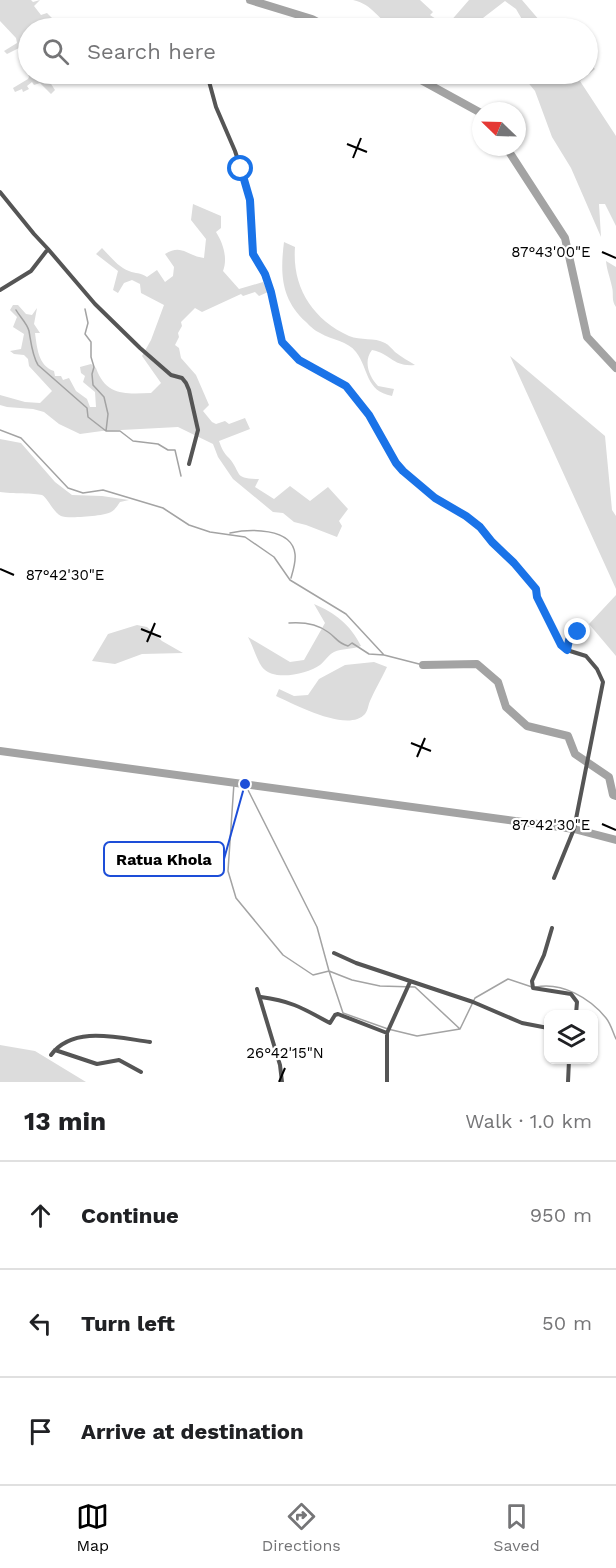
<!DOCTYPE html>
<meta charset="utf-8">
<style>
:root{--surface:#fff;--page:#f6f6f6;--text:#202124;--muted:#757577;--line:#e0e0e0;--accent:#000}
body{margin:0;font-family:"Work Sans",sans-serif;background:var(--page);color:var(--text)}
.controls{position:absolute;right:18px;bottom:18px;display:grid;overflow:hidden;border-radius:12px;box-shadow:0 2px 4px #0004}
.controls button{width:54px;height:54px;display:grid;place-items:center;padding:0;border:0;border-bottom:2px solid var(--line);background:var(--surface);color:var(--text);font:30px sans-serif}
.compass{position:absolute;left:472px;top:102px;width:54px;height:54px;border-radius:50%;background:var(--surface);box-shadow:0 2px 4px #0004;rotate:293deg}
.stop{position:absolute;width:18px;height:18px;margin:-14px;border:4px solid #1a73e8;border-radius:50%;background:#fff}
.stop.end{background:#1a73e8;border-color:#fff;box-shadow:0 2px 6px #0008}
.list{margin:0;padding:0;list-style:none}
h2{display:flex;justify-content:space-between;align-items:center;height:78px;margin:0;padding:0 24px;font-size:26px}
h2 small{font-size:20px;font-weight:400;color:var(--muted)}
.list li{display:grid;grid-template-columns:39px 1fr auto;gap:18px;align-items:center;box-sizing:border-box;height:108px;padding:0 24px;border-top:2px solid var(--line)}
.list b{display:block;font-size:22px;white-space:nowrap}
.list em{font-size:20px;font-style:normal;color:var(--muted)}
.icon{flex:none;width:33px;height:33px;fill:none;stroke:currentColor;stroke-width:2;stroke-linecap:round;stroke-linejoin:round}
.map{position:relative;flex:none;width:616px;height:1082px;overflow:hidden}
.search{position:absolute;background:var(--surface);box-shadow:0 2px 4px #0004;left:18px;right:18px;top:18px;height:66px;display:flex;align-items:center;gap:15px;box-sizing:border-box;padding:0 21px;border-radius:33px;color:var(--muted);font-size:22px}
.sheet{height:402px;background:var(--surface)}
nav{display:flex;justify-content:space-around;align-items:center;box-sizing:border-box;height:84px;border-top:2px solid var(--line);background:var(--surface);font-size:16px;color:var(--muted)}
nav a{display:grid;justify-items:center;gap:3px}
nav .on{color:var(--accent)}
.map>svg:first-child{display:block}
</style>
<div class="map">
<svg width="616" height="1082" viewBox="0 0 616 1082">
<rect width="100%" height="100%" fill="#fff"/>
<path fill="#dcdcdc" d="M0,0H31L33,2L40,0L34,6L41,15L47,13L53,19L54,28H28V74C46,74 46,76 55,90L51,94L40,83L34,85L32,82L27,86L29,89L23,92L22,89L15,92L13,88L28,79L29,77L19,48L7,54L4,51L17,43L16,38L0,21Z
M353,0H420L433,12L430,15L442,23H449L469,0H522L546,28H527L516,9L505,1L470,28H394C378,20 374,5 353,0Z
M591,65L595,69L580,81L616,136V226L605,204H599L601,237L571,168L552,137L535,91L526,80L515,74H588V67Z
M193,204L221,216V228L216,232C223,243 228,258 223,271L239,289L263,282L268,292L259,296L255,292L243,296L241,294L202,312L195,308L181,322L182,326L178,333L179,337L175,345L179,348L181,358L196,375L209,405L203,411L212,422L216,424L225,421L229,424L245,418L250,429L219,441C222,449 223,452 229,458C242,473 233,479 259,479L255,487L274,499L290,486L310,501L328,487L348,509L339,521L342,526L337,537L306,525L294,522L283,513L273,512L233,479L218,457L213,444L178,427L102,431L80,434L59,424L44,412L33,409L7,407L0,405V395L25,402L40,403L52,391L29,366L28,359L24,355L14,354L10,351L21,349L24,334L13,327L17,317L10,310L13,305H18L26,314L32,315L37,308L34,324L40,333H35C37,347 38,366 54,371L55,376H61L63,380L69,378L76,391L87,399L90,407H96L95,392L83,382L85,376L81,373L80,367L91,364L96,368C106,396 125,394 151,393L161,383L142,356L151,340L164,305L141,293L140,284L132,280L124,283L118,293L113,290L118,271L96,254L102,248C110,256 118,267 129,271C136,274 140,272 147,277L157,270L165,282L173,276L174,267L165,254C182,243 187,256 204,258L206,239L191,220Z
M284,242L295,247C292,287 312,319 349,336C361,341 374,337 385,343C389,345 392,349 395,352C401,357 409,361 415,365C392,367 392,354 372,350C363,361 369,377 378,386L394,389L392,396C365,391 369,369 356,352C348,341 332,340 320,333C315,331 310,326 306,322C281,299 280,274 284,242Z
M606,261L616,267V307C611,300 614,295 612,287C610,277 607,271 606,261Z
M510,356L605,436L612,510L616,516V589Z
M0,439L21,443L55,482L72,495L102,496L129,500L120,502C118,505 115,510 111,512C105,516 67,519 61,516C52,511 48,498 42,495C35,493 11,494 0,492Z
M616,595V656L589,624Z
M314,604C335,613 350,624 361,646C351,650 342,648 334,652C328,655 325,661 320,665C307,674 273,682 262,667C256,658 253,646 248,637L290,662L304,660L325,623Z
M137,625L147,627L162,641L183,653L142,654L115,664L92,661L108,634Z
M374,662L387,667C382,678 375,689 370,701C368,706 368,710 365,714C348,733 296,705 276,696L279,689L294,696L308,695L319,679L345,665Z
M0,1045L35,1051L86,1082H0Z"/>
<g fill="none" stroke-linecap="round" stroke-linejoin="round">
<path stroke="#a3a3a3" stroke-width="1.5" d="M85,309L88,323L85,334L91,342V357L94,367L92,374L93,385L104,397L108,414L106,431
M16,310C20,317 27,323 29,331C31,342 32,355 38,365L87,408L88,417L106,431H120L133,441L158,444L168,450H175L181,476
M0,430L21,438L68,488L83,493L103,490L163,508L189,525L210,532L245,537L274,557L290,580L346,614L384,655L423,665
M230,533C249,529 292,527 295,554C296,562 293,571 291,578
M289,623C303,622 316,623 328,632C337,638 337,643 348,646L352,643L369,654L384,655
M234,783L228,871L236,898L283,955L313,975L329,971L352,980L380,986L415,987L460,1029
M245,784L317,927L329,971L343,1013L388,1029L417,1036L460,1029L475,998L508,979L532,987
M536,987C562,982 590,998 606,1018C611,1024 613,1033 616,1039"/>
<path stroke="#a3a3a3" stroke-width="8" d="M250,0L312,19L329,28
M410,74L481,113
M506,147L565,238L587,337L616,368
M423,665L477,664L498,682L506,707L527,726L568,736L575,754L609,777L613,795L616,796
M0,751L574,829L616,840"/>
<path stroke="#555" stroke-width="4" d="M207,74L216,107L235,151L247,187L250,200L251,246L271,292L282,342L299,360L346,385L369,415L396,463L403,471L435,498L467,516L480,527L536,589L537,597L561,645L570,651L586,656L597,669L603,682L574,829L554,878
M0,192L34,234L48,249L31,271L0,290
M48,249L95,304L140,348L171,375L182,378L186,383L189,390L198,430L189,464
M567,649L566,646L573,636L586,626
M552,928L544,955L532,981L533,988L571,994L577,1002L576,1014
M334,953L356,963L473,1002L522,1023L548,1028
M257,989L280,1065L282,1082
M261,997C292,1001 304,1009 330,1023L335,1015L338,1014L387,1033V1082
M387,1033L410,982
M55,1050L97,1064L119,1060L141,1072
M51,1055C73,1025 119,1038 150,1042
M568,1082L569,1060"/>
</g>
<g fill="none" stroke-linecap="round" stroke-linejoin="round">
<path stroke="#1a73e8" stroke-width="8" d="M241,169L250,200L253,254L265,274L271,292L282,342L299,360L346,386L369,415L396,463L403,471L435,498L466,516L480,527L492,542L514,563L536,589L537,597L561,645L567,650L569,640L578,632"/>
</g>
<path fill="none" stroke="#000" stroke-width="2" d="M347,144L367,152M353,158L361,138M602,252L616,258M0,569L14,575M141,629L161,637M147,642L155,623M411,743L431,751M417,757L425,738M602,824L616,830M279,1082L285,1068"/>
<g font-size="15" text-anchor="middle" fill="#000" stroke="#fff" stroke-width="4.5" stroke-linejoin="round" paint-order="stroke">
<text x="551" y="257">87°43'00"E</text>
<text x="65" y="580">87°42'30"E</text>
<text x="551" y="830">87°42'30"E</text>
<text x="285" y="1058">26°42'15"N</text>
</g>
<path fill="none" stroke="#1d4ed8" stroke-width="2" d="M245 784L224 859"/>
<circle fill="#1d4ed8" stroke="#fff" stroke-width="2" cx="245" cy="784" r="6"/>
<rect fill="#fff" stroke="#1d4ed8" stroke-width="2" x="104" y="842" width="120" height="34" rx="6"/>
<g font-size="16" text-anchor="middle" font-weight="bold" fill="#000">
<text x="164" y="865">Ratua Khola</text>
</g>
</svg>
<div class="controls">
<button><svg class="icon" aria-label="layers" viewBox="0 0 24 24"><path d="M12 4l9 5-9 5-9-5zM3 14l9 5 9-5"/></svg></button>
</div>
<svg class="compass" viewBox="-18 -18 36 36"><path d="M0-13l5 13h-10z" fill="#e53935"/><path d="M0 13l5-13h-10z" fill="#757577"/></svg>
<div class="stop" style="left:241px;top:169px"></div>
<div class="stop end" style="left:578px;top:632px"></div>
<div class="search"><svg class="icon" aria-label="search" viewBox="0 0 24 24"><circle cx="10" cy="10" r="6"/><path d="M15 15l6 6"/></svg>Search here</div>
</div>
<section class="sheet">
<h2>13 min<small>Walk · 1.0 km</small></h2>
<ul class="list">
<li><svg class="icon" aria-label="ahead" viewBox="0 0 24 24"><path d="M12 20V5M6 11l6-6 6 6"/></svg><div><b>Continue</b></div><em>950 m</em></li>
<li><svg class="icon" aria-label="left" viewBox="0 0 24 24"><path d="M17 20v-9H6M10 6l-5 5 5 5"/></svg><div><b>Turn left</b></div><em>50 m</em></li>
<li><svg class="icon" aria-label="arrive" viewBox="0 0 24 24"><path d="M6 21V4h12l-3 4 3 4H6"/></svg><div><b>Arrive at destination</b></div></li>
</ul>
</section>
<nav>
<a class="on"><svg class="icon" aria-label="map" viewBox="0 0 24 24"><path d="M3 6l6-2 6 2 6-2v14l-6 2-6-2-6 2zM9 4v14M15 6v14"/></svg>Map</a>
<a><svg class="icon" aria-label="directions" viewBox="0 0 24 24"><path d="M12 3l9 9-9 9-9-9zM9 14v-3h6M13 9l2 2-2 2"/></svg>Directions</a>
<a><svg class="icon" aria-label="saved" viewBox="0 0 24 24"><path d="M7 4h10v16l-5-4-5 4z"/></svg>Saved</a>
</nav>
